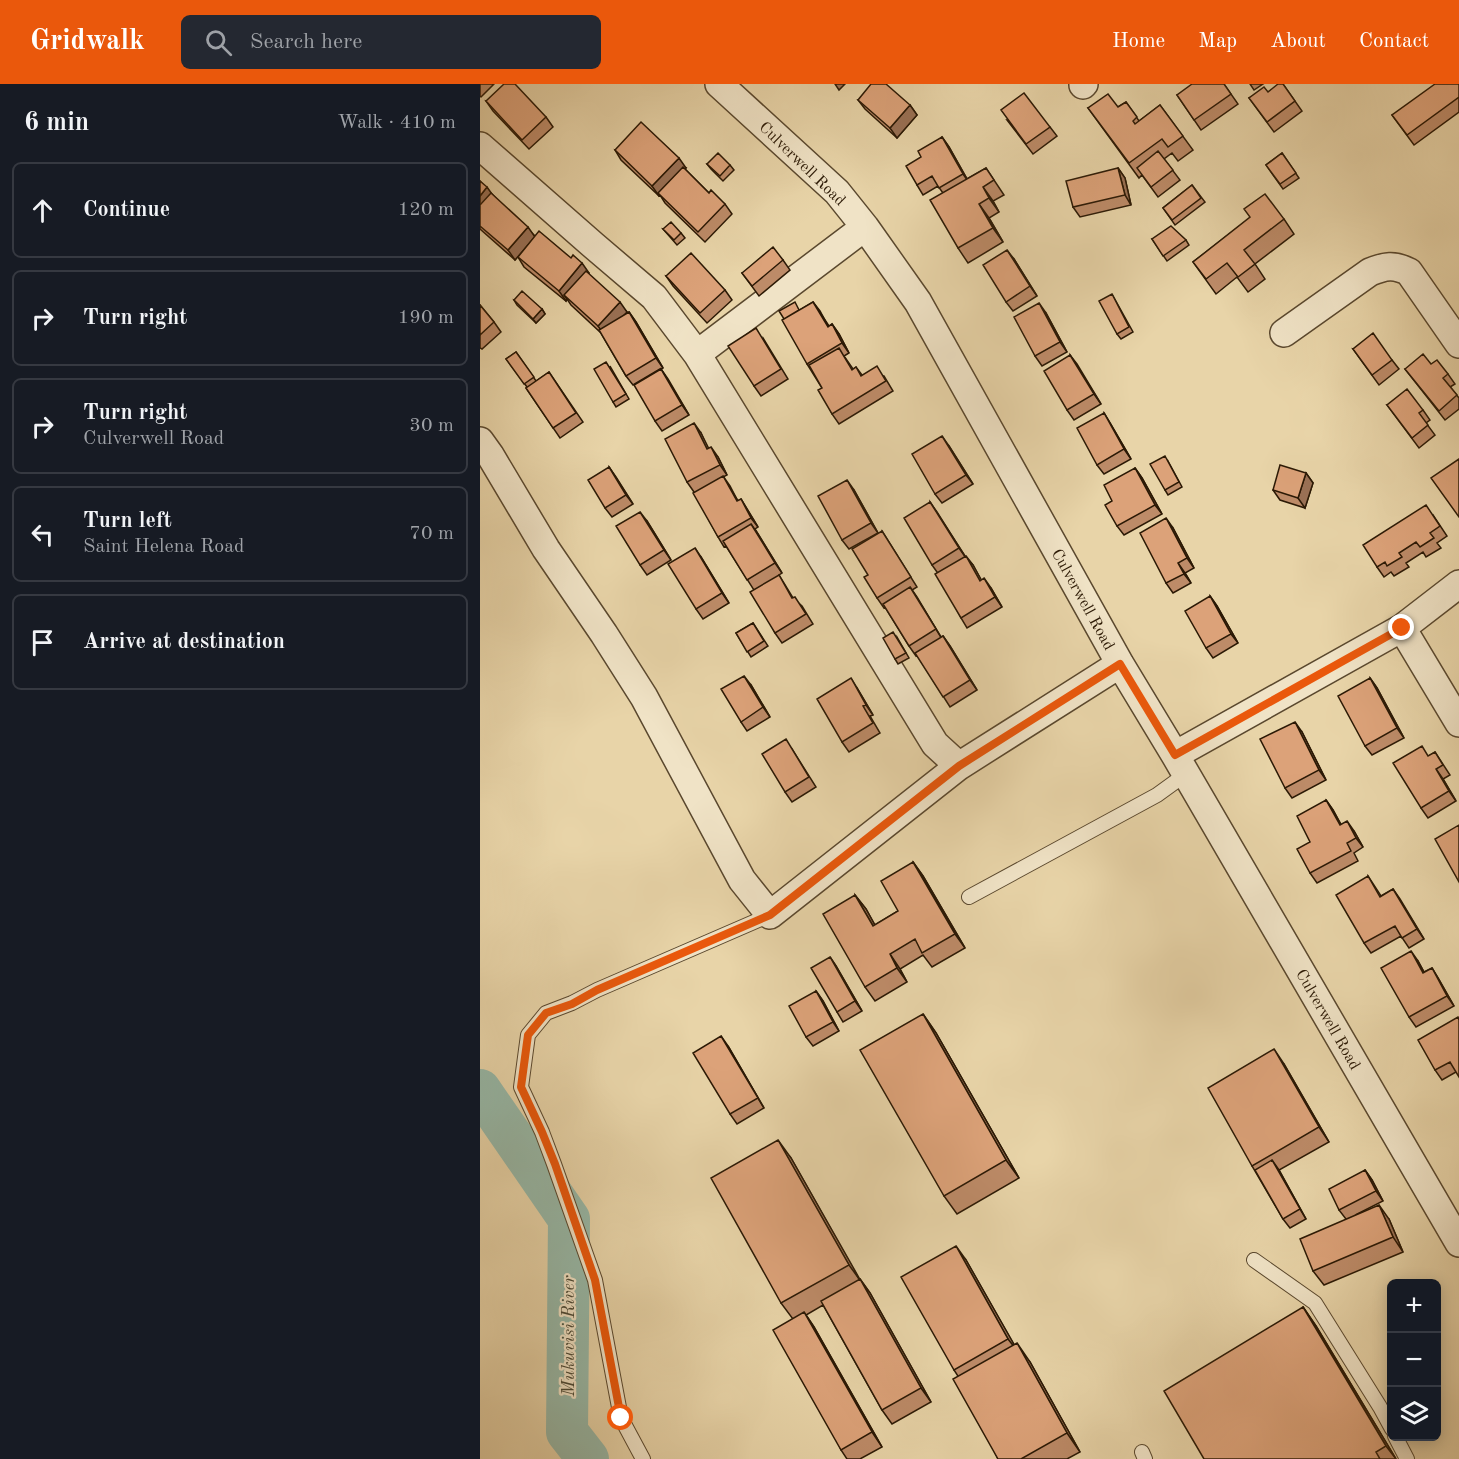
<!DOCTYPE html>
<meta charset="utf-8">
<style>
:root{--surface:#171b24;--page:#242831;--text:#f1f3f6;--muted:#9ea1a6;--line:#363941;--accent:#ea580c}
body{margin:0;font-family:"Old Standard TT",serif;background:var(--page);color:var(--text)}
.controls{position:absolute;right:18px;bottom:18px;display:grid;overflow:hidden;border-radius:9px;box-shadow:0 3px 15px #0003}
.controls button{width:54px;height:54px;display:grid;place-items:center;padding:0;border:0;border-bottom:2px solid var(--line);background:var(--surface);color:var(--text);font:30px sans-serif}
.stop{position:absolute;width:18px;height:18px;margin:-14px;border:4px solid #ea580c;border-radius:50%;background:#fff}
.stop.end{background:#ea580c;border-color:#fff;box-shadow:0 2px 6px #0008}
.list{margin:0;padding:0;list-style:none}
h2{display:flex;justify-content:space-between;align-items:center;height:78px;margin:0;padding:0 24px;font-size:26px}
h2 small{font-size:20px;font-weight:400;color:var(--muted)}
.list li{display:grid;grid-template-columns:39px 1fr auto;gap:18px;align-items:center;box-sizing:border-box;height:96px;margin:0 12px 12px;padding:0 12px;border:2px solid var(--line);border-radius:9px}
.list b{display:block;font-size:22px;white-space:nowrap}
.list p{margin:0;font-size:20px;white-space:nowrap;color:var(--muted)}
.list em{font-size:20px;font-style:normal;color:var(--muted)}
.icon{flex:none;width:33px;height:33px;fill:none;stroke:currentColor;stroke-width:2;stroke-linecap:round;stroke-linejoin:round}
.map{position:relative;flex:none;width:979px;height:1375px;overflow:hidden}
header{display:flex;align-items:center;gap:36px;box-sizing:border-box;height:84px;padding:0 30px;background:var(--accent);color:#fff}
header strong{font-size:28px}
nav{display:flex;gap:33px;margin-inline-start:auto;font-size:21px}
.search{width:420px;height:54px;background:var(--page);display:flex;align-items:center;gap:15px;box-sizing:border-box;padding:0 21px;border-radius:9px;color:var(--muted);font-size:22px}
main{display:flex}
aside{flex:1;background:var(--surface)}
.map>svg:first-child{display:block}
</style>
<header>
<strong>Gridwalk</strong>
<div class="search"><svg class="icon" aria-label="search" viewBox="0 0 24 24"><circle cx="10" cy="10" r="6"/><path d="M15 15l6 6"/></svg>Search here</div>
<nav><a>Home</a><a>Map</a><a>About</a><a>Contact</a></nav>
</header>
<main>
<aside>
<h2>6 min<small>Walk · 410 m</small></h2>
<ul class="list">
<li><svg class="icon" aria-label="ahead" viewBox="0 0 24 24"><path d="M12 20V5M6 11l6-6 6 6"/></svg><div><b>Continue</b></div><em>120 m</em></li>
<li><svg class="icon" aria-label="right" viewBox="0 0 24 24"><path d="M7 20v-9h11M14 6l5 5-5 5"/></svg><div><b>Turn right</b></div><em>190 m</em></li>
<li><svg class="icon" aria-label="right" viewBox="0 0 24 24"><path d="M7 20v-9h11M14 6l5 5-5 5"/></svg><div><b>Turn right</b><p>Culverwell Road</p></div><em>30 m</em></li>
<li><svg class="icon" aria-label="left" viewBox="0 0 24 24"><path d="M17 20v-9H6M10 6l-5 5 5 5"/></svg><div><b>Turn left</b><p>Saint Helena Road</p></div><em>70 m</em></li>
<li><svg class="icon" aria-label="arrive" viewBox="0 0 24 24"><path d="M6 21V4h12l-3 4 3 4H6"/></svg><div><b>Arrive at destination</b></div></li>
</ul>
</aside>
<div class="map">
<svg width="979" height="1375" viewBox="0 0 979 1375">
<rect width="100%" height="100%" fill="#e8d4a8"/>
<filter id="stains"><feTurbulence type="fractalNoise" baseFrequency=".00333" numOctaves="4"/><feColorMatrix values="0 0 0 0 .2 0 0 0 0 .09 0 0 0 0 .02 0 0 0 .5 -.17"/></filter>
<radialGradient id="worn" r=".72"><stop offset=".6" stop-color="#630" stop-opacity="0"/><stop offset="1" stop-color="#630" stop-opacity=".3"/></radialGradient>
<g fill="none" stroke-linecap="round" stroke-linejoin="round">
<path stroke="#97b8a7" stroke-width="42" d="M0,1006L89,1135L87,1348L108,1375"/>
<defs>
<path id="lane" d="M489,813L677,711L706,690
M774,1176L835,1219L900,1323L912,1345
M915,1352L927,1375
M662,1368L665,1375
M163,1375L141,1334L115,1196L74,1080L62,1048L41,1003L48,951L66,929L92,919L117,906L290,831"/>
<path id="street" d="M239,0L357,108L385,143L438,218L640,580L695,671L979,1159
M603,1L604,0
M0,62L113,161L174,213L217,270L455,660L479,682
M804,249L890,188C905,182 914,180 929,188L979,260
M217,270L385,143
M0,357L10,371L66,465L124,550L164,613L262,796L290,831L479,682L640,580
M922,544L979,639
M695,671L922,544L979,500"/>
</defs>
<use href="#lane" stroke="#5a482e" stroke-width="16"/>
<use href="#street" stroke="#5a482e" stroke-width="30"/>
<use href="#lane" stroke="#f0e3c6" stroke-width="14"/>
<use href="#street" stroke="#f0e3c6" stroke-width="27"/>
</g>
<path fill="#bd8b68" stroke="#2b1905" stroke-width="1.5" d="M0,0H14L1,13L0,12Z
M744,0L758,20L721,46L697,11Z
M770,0H783L774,6Z
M803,0L822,27L794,48L769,14L788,8Z
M979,0V28L934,61L912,31Z
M378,16L430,21L437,31L417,54L385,25Z
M6,17L66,33L73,43L49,65L13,27Z
M646,18L659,37L680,21L713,66L698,77L692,69L684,75L700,96L678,113L662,91L659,94L608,24L638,23Z
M527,36L570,43L577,52L553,70Z
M462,53L469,63L487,95L506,84L524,111L513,117L519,128L509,134L523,158L488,179L478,164L463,109L458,102L443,111L437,101L441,73Z
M135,66L206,84L205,85L229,109L245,120L252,130L225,158L185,119L180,111L179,112L141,76Z
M802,69L819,94L803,105L786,81Z
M227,80L250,81L254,86L243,97L231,85Z
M638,84L645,94L651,121L600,133L593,123Z
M0,97L12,110L55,152L109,189L108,190L147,228L144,231L149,228L156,238L183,284L181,285L209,331L182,347L175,337L180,285L153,301L146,292L121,249L91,221L87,215L86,217L44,183L38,173L45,164L35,176L0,145Z
M712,101L725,118L695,141L683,124Z
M770,134L804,135L814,150L775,180L785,195L768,208L757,193L736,210L713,178Z
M183,145L201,149L205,154L197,161Z
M672,155L706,156L709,161L687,177Z
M534,175L557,212L533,227L526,218Z
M303,176L310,186L279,212L262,189Z
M186,192L245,206L252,216L227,239L193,202Z
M632,210L653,248L641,255L637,250Z
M34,216L62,225L65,230L56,239L37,221Z
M333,218L349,242L352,240L359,250L369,269L364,272L373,285L376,283L382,291L404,292L413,307L359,340L352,330L342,304L327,280L320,226Z
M0,221L14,238L21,248L2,265L0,264Z
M566,229L587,268L562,282L555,272Z
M283,254L308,295L281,312L274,302Z
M873,265L912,276L919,285L899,301Z
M36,268L56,297L69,288L103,338L80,354L46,304L47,303L26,275Z
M590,271L621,320L594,336L587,326Z
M951,280L968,290L975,300L970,303L979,314V325L965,336L925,285Z
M130,282L149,315L136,323L133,318Z
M907,321L943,326L950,336L946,339L955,351L939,364Z
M624,329L630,339L651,375L624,390L617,381Z
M221,349L228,365L238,373L247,391L243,393L258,417L261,415L278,443L275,445L302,489L299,491L313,514L322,522L333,540L302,559L295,549L274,506L246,462L244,463L238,453L214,408L207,398Z
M469,362L493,400L462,419L455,410Z
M688,377L702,403L688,411L685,406Z
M129,383L153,420L132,433L125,424Z
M655,384L662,394L682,430L644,451L637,442L632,417Z
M826,389L833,399L825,424L800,416L793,406Z
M374,406L398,449L369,465L362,456Z
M450,418L485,472L493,481L501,496L511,504L522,523L487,544L481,534L457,488L452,481Z
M953,431L967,452L957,459L961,464L946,473L943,468L926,479L929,483L914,492L911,488L904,493L897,483Z
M167,437L191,476L167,491L160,481Z
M693,444L714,484L705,489L711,499L693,509L686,499Z
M402,447L437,503L432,506L461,553L463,552L470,562L497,606L470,623L437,571L436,572L429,562L405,523L404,524L397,514L388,491Z
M221,473L249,519L223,535L216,525Z
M730,512L737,522L758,559L733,574L726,564Z
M273,539L288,562L271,573L256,549Z
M417,553L429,574L418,580L415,575Z
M890,594L897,604L924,654L892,671L885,662Z
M271,601L290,633L267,647L261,638Z
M377,604L393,631L390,632L400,649L369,668L362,658Z
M822,648L846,696L812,714L805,704Z
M312,665L336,703L312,718L305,708Z
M955,668L970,691L963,695L976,717L948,734L941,724L949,672Z
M846,716L853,726L861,741L874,747L883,763L874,769L878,777L837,799L830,789V758Z
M433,778L443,792L485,864L452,883L443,871L420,885L427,898L395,917L385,903L375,811L386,825L395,841L418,827Z
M888,792L901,812L913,805L944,855L929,864L921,852L891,869L884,859Z
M350,873L356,882L382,927L363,938L357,928Z
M938,877L944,888L952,884L958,894L974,922L936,943L929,933Z
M336,907L343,917L359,947L333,962L326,953Z
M443,930L456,949L539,1094L477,1130L464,1112Z
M978,933L976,988L962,996L955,986Z
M248,962L284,1024L257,1040L250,1030Z
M804,980L849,1058L799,1086L826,1135L810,1144L803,1135L772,1082Z
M311,1074L379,1195H380L390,1209L451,1318L412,1340L402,1326L343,1221L326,1231L334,1243L402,1363L380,1375H367L361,1366L313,1235L301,1219Z
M885,1086L892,1096L903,1117L877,1130L909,1135L923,1168L844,1201L833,1187L866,1135L859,1126Z
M486,1176L534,1261L550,1278L600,1368L587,1375H518L478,1292L474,1286Z
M823,1223L836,1242L916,1375H724Z"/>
<path fill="#9a7155" stroke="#2b1905" stroke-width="1.5" d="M355,0H365L359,6Z
M430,21L437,31L417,54L410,44Z
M462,53L469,63L490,100L483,90Z
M199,74L206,84L180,111L178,109L180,111L179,112L172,102Z
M638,84L645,94L651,121L645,111Z
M7,103L14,113L0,130V112Z
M503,103L513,117L519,128L509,114Z
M499,120L509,134L523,158L513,144Z
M48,143L55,153L35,176L28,166Z
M527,166L534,175L557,212L550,202Z
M102,179L109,189L88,215L84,211L87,215L86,217L79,207Z
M140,218L147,228L125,252L118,242Z
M333,218L340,227L354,253Z
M559,219L566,229L587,268L580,258Z
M62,225L65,230L56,239L53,235Z
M149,228L156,238L183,284L176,274Z
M352,240L359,250L369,269L362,259Z
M590,271L597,280L621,320L614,310Z
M181,285L188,295L209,331L202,321Z
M624,329L630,339L651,375L644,365Z
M214,339L221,349L234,375L227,365Z
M462,352L469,362L493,400L486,391Z
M231,363L238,373L247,391L240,381Z
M129,383L136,393L153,420L146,411Z
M655,384L662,394L682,430L675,421Z
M826,389L833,399L825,424L818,414Z
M243,392L250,402L263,427L257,417Z
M367,396L374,406L398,449L391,439Z
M261,415L267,425L278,443L271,434Z
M450,418L457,428L486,474L479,464Z
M160,428L167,437L191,476L184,466Z
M686,434L693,444L714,484L707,474Z
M271,440L278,450L302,489L295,479Z
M215,464L221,473L249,519L242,509Z
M486,472L493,481L507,506L500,497Z
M698,479L705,489L711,499L704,490Z
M504,494L511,504L522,523L515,513Z
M430,503L437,513L462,555L456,545Z
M730,512L737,522L758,559L751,550Z
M463,552L470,562L497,606L490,596Z
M264,592L271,601L290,633L283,623Z
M371,594L377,604L393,631L386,621Z
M890,594L897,604L924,654L917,644Z
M815,638L822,648L846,696L839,686Z
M956,685L963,695L976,717L969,707Z
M846,716L853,726L867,751L860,741Z
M867,737L874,747L883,763L876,754Z
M433,778L443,792L485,864L475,850Z
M913,805L920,815L944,855L937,845Z
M375,811L386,825L403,856L393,842Z
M931,867L938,877L950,899L943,889Z
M410,870L420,885L427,898L417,884Z
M350,873L356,882L382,927L375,917Z
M952,884L958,894L974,922L967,912Z
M336,907L343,917L359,947L353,938Z
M443,930L456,949L539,1094L526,1076Z
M241,952L248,962L284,1024L278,1014Z
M794,965L804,980L849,1058L839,1043Z
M298,1056L311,1074L382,1199L369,1181Z
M792,1076L799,1086L826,1135L820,1125Z
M885,1086L892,1096L903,1117L896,1107Z
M899,1121L909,1135L923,1168L913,1153Z
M476,1162L486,1176L539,1269L528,1255Z
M380,1195L390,1209L451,1318L441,1304Z
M823,1223L836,1242L916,1375L906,1362Z
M324,1228L334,1243L402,1363L392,1348Z
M537,1259L550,1278L600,1368L587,1349Z"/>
<path fill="#dca279" stroke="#2b1905" stroke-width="1.5" d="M24,0H35L66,33L42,56L6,17Z
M391,0H406L430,21L410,44L378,16Z
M712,0H744L751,10L714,36L697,11Z
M798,0H803L815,17L787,38L769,14L784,3L788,8Z
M955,0H979V13L927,51L912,31Z
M544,9L570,43L546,60L521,26Z
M628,10L638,23L646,18L657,33L653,37L655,40L680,21L703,52L688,63L682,55L649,79L608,24Z
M161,38L199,74L172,102L135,66Z
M462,53L483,90L459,104L452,92L437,101L426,82L441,73L438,67Z
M678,67L693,86L671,103L657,84Z
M238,69L250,81L240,92L227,80Z
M802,69L816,89L800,100L786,81Z
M203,83L229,109L231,106L245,120L218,148L178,109Z
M506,84L514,96L503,103L509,114L499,120L513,144L478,164L450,116Z
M638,84L645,111L593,123L586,97Z
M0,97L7,103L0,112Z
M712,101L721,114L692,136L683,124Z
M11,109L48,143L28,166L0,142V121Z
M785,110L804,135L764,166L775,180L758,193L747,179L726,195L713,178L770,133L764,125Z
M191,138L201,149L194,156L183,145Z
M691,142L706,156L683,172L672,155Z
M59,147L91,174L93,171L102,179L79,207L38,173Z
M293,163L303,176L272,202L262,189Z
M527,166L550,202L526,218L503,181Z
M211,169L245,206L220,229L186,192Z
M106,187L140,218L118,242L84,211Z
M42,207L62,225L53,235L34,216Z
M632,210L649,243L637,250L619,217Z
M315,218L319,226L304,235L299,227Z
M333,218L348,243L352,240L362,259L327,280L302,236Z
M559,219L580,258L555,272L534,233Z
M0,221L14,238L0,251Z
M149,228L176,274L146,292L119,246Z
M276,244L301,285L274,302L248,262Z
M893,249L912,276L892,291L873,265Z
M359,264L372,286L376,283L381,292L397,282L406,297L352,330L338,306L342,304L329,281Z
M36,268L54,293L44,300L26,275Z
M943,270L951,280L957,276L968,290L963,294L977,311L959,327L925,285Z
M590,271L614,310L587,326L564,287Z
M126,278L146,310L133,318L114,285Z
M181,285L202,321L175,337L154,301Z
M69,288L96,329L73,344L46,304Z
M927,305L943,326L939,329L948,341L932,354L907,321Z
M624,329L644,365L617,381L597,344Z
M214,339L227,365L231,363L240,381L207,398L185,355Z
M462,352L486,391L455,410L432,370Z
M685,372L699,398L685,406L670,380Z
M979,375V433L951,394Z
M800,381L826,389L818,414L793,406Z
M129,383L146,411L125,424L108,396Z
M655,384L675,421L637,442L625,421L632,417L624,401Z
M243,392L257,417L261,415L271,434L238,453L213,409Z
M367,396L391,439L362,456L338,412Z
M450,418L479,464L452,481L424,434Z
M946,421L960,442L950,449L954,454L940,463L936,458L919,469L922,473L907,482L905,478L897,483L883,461Z
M160,428L184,466L160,481L136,442Z
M686,434L707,474L698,479L704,490L686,499L660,449Z
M271,440L295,479L267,496L243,457Z
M402,447L431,493L397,514L384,493L388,491L372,465Z
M215,464L242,509L216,525L188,480Z
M486,472L500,497L504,494L515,513L481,534L455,490Z
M299,491L312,514L315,513L326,530L295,549L270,508Z
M430,503L456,545L429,562L403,520Z
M730,512L751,550L726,564L705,527Z
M273,539L284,557L267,568L256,549Z
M413,548L426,569L415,575L403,554Z
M463,552L490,596L463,613L435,569Z
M264,592L283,623L261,638L241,605Z
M371,594L386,621L383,622L393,639L362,658L337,615Z
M890,594L917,644L885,662L858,612Z
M815,638L839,686L805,704L780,655Z
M306,655L329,693L305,708L282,670Z
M942,662L948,672L955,668L963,681L956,685L969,707L941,724L913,679Z
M846,716L860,741L867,737L876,754L867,759L871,767L830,789L817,765L830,758L817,732Z
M979,741V798L955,755Z
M433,778L475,850L442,869L435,855L410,870L417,884L385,903L343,830L375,811L393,842L418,827L401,797Z
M888,792L900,813L913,805L937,845L922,854L915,842L884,859L856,811Z
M931,867L943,889L952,884L967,912L929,933L901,884Z
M350,873L375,917L357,928L331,884Z
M336,907L353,938L326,953L309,922Z
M443,930L526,1076L464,1112L380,966Z
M978,933L979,936V993L970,978L955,986L938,956Z
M241,952L278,1014L250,1030L213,969Z
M794,965L839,1043L772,1082L728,1004Z
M298,1056L369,1181L301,1219L231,1094Z
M792,1076L820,1125L803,1135L775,1086Z
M885,1086L896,1107L859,1126L849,1105Z
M899,1121L913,1153L833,1187L820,1155Z
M476,1162L528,1255L474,1286L421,1193Z
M380,1195L441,1304L402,1326L341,1217Z
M823,1223L906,1362L896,1368L900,1375H724L684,1307Z
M324,1228L392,1348L361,1366L293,1246Z
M537,1259L587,1349L541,1375H518L473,1295Z"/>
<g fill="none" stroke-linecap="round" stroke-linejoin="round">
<path stroke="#ea580c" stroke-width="8" d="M141,1334L115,1196L75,1080L62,1048L41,1003L48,951L66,929L92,920L117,906L290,831L479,682L640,580L695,671L922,544"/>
</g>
<g text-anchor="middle" stroke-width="4.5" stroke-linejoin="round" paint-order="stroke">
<g font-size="16" fill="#2b1905" stroke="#f0e3c6">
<text transform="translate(323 79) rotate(44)" y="6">Culverwell Road</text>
<text transform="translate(604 515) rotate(61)" y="6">Culverwell Road</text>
<text transform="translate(849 935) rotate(60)" y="6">Culverwell Road</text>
</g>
<g font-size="18" font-style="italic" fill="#4b4936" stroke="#f0e3c6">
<text transform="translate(88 1252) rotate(-90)" y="6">Mukuvisi River</text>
</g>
</g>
<rect width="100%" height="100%" filter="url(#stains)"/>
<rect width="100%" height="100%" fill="url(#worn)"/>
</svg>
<div class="controls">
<button>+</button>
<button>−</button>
<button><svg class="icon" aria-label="layers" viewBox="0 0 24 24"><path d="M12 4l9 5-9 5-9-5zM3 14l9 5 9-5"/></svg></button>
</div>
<div class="stop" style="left:141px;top:1334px"></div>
<div class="stop end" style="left:922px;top:544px"></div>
</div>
</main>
